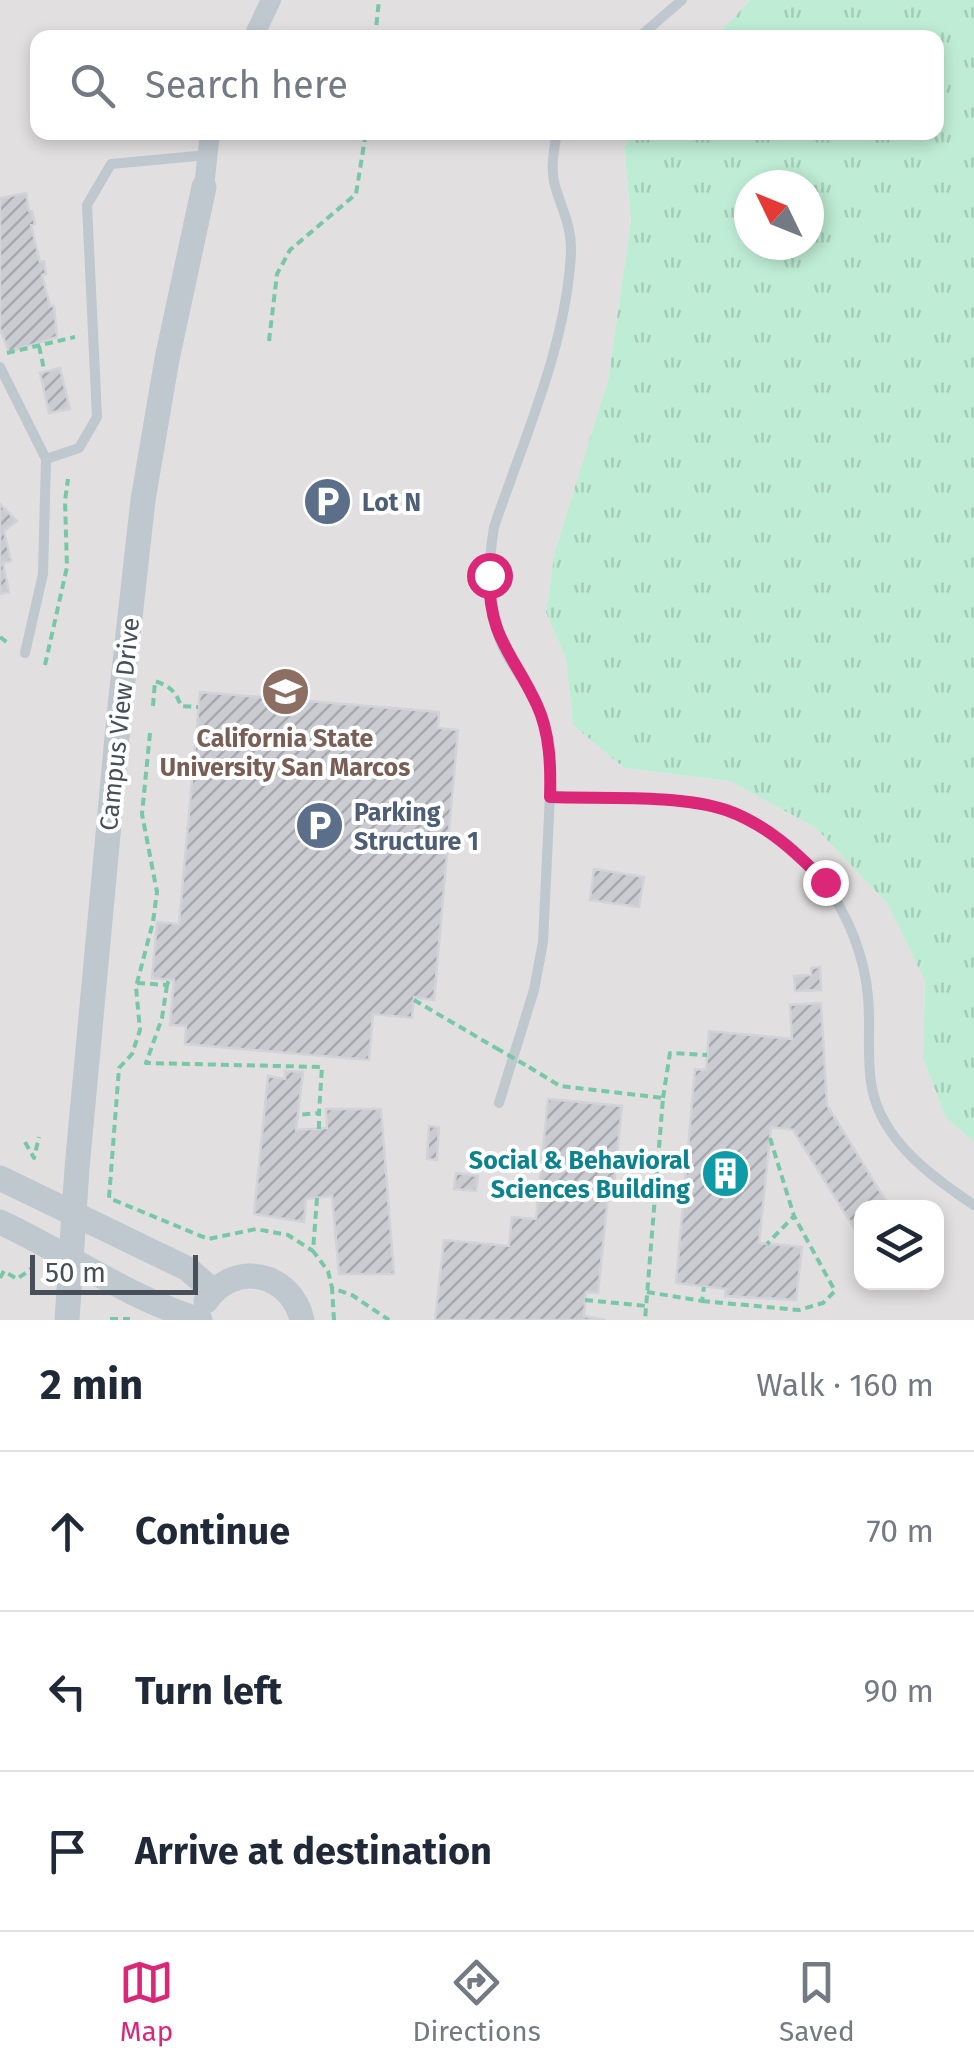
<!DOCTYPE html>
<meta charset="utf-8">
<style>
:root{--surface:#fff;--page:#f6f6f7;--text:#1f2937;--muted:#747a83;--line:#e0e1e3;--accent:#db2777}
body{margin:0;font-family:"Fira Sans",sans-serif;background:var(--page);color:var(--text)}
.controls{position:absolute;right:30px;bottom:30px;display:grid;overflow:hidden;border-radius:20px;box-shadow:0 5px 15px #0003}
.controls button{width:90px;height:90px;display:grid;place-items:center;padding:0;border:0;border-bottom:2px solid var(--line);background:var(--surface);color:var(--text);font:50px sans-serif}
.compass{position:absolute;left:734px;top:170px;width:90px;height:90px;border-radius:50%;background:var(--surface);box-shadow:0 5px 15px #0003;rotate:313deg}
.scale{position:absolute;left:30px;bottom:25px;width:168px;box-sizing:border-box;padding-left:10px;border:5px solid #474f5a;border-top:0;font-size:28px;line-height:35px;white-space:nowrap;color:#474f5a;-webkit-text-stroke:8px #fff;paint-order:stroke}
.stop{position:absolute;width:30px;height:30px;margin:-22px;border:8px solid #db2777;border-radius:50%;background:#fff}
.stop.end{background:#db2777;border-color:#fff;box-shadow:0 2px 10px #0008}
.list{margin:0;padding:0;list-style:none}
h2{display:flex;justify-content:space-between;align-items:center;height:130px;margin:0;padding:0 40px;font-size:42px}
h2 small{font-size:32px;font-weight:400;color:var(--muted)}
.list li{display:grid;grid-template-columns:65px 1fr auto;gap:30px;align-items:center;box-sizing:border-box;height:160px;padding:0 40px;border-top:2px solid var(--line)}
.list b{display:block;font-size:38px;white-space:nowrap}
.list em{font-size:32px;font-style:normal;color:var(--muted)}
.icon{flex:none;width:55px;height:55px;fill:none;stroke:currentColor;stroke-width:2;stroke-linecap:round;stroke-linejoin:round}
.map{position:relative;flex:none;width:974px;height:1320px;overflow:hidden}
.search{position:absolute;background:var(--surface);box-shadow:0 5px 15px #0003;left:30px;right:30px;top:30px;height:110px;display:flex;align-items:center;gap:25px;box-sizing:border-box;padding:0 35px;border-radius:20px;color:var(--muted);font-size:38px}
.sheet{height:610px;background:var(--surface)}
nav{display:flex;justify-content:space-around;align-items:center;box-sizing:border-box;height:140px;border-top:2px solid var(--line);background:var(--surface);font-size:28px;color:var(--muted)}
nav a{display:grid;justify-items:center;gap:5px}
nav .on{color:var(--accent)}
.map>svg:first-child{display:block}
</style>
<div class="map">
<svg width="974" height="1320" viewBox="0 0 974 1320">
<defs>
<pattern id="grass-tufts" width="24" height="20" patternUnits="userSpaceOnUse" patternTransform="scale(2.5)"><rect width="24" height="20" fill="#beecd4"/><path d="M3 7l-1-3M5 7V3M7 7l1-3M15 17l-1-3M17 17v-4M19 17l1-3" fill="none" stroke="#a5ccb8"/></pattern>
<pattern id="building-hatch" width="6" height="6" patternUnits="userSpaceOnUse" patternTransform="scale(2.5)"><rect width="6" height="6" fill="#cbccd2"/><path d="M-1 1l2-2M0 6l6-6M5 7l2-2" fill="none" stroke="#a7a8ad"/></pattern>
</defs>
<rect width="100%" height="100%" fill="#f0eeee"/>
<path fill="#e1dfdf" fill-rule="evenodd" d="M0,0H750L716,37L38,38V132L634,133L624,147L631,220L608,380L555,551L546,612L566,659L573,725L624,768L730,781L816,828L887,903L925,981L923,1058L946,1118L974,1142V1320H0ZM862,1208H936V1282H862Z"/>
<path fill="url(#grass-tufts)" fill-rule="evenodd" d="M750,0H974V1142L946,1118L923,1058L925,981L887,903L816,828L730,781L624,768L573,725L566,659L546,612L555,551L608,380L631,220L624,147L634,133L936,132V38L716,37ZM749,185H809V245H749Z"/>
<path fill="url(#building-hatch)" stroke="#d2d3d9" stroke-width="2.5" d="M26,193L29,211H32L35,224L31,225L40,262L44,261L46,274L42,275L50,306H54L57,337L9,352L0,329V198Z
M60,368L70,409L49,413L40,373Z
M0,504L17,521L4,531L11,561L3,563L9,592L0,594Z
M200,692L439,712L438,728L458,730L434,1000L414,997L412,1018L373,1014L369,1060L185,1044L186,1026L170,1025L174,980L152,978L157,922L179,924Z
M594,869L644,877L639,907L590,900Z
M820,967L821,990L795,991L794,976L811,975V968Z
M821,1003L827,1105L889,1206L862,1208V1223L854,1228L793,1130L771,1127L759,1243L802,1247L796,1300L725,1296L726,1289L676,1283L695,1069L706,1070L709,1031L792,1039L790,1005Z
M285,1071L303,1072L296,1130L327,1128L326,1109H381L394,1274H339L332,1196L306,1199L304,1222L254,1214L268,1076L285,1079Z
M548,1099L622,1106L614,1186H609L598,1293L586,1292L584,1316L606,1320H435L444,1240L509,1246L512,1217L536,1219Z
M429,1126L439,1127L437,1160L427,1159Z
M456,1173L478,1176L476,1191L454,1189Z"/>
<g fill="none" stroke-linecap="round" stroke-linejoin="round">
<path stroke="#78c8a7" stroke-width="4" stroke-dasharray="8 5" stroke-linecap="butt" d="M375,38L379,0
M269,341L277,274L290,250L356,194L366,132
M39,346L44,369
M7,353L75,337
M0,637L8,643
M45,665L67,567L65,501L68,479
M153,706L155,681C170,686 176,692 181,706L198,707
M150,733L142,814L157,892L153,922L136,987L140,1030L132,1054L119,1068L109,1198L208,1239L256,1229L288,1235L313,1251
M137,983L167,985L169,980
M167,985L162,1018L146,1063L322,1067L319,1113L298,1115
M414,1000L496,1048
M529,1067L560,1086L663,1098L645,1320
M663,1098L670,1053L707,1055
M319,1129V1113
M770,1138L794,1216
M25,1142L34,1158L39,1137
M317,1198L313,1251L328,1271L332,1288
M0,1278L4,1271L17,1279L31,1269
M647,1292L702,1301L704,1287
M585,1300L646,1306
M702,1301L799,1310L823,1303L835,1291L794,1216L767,1244
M110,1319H130
M334,1320L332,1288L352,1295L389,1320"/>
<path stroke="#bfc7cf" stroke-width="10" d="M638,38L682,0
M0,367L46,459L43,574L25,653
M46,459L79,448L97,417L87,205L111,164L208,155
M550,797C603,799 673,794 724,810C805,834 861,916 868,997C871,1026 866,1059 872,1088C882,1141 932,1177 974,1205
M499,1103L534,990L543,942L551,773C549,750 547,725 537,704C527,683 510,665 501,643C485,605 488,566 494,527C524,438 566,347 571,253C572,226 562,210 555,186C550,169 554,150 557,132"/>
<path stroke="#bfc7cf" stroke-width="20" d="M253,38L271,0
M204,187L210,132"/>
<path stroke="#bfc7cf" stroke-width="25" d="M0,1178L188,1269L213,1291
M0,1222C67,1253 128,1298 200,1320
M206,1301C234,1260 291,1272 302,1320
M67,1320L77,1168L119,716L143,500L167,359L204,187"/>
<path stroke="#78c8a7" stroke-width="4" stroke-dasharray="8 5" stroke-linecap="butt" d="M496,1048L529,1067"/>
</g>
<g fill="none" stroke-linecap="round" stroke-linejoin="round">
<path stroke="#db2777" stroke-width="12" d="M489,575C489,639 513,653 537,705C550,733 551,767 550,797C600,799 680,794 726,810C766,824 796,852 825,882"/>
</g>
<defs>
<symbol id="parking-disc" viewBox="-11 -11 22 22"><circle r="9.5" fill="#5c6f8a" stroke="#fff"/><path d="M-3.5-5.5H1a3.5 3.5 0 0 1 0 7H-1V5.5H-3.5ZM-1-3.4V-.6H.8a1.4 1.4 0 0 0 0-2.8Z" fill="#fff"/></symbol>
<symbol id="university-disc" viewBox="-11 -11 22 22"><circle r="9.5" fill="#8d6e63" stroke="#fff"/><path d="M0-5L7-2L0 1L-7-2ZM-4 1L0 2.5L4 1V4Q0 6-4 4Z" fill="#fff"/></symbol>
<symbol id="building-disc" viewBox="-11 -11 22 22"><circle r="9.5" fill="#0f9aa8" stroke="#fff"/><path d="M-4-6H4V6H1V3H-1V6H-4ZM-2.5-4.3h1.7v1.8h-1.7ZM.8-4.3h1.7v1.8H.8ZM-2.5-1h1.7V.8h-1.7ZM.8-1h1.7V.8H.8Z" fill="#fff"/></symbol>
</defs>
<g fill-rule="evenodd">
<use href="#parking-disc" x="300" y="474" width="55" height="55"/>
<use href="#university-disc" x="258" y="664" width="55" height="55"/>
<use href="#parking-disc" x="292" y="798" width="55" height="55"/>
<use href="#building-disc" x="698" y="1146" width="55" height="55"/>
</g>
<g text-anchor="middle" stroke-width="8" stroke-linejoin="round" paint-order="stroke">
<g font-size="25" font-weight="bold" fill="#4e5e75" stroke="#fff" text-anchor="start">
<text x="362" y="511">Lot N</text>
<text x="354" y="821">Parking<tspan x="354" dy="29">Structure 1</tspan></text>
</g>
<g font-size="25" fill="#474f5a" stroke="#fff">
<text transform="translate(119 724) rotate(-84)" y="9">Campus View Drive</text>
</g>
<g font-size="25" font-weight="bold" fill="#785e54" stroke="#fff">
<text x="285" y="747">California State<tspan x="285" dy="29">University San Marcos</tspan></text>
</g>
<g font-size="25" font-weight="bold" fill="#0d838f" stroke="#fff" text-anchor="end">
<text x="690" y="1169">Social &amp; Behavioral<tspan x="690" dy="29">Sciences Building</tspan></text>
</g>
</g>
</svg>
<div class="controls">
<button><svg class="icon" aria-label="layers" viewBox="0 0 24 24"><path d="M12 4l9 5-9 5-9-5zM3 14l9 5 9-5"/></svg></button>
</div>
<svg class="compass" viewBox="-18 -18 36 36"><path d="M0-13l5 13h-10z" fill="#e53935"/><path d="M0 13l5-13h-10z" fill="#747a83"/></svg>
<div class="scale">50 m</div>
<div class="stop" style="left:489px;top:575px"></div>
<div class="stop end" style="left:825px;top:882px"></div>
<div class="search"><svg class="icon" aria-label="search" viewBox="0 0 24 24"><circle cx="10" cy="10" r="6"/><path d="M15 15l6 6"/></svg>Search here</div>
</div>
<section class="sheet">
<h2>2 min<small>Walk · 160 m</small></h2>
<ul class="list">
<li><svg class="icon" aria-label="ahead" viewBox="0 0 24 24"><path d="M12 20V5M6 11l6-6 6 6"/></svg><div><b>Continue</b></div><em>70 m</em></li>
<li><svg class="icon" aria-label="left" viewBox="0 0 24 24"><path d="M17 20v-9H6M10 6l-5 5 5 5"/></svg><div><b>Turn left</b></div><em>90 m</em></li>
<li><svg class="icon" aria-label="arrive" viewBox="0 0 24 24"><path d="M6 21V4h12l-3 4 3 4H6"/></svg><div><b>Arrive at destination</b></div></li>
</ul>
</section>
<nav>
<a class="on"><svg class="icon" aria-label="map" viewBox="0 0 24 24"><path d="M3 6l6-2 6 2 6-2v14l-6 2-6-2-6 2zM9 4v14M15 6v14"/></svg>Map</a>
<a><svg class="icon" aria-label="directions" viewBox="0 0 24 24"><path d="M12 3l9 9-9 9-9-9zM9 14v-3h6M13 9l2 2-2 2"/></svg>Directions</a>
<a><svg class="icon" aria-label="saved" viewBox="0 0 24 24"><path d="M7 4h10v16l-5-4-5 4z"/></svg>Saved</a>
</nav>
